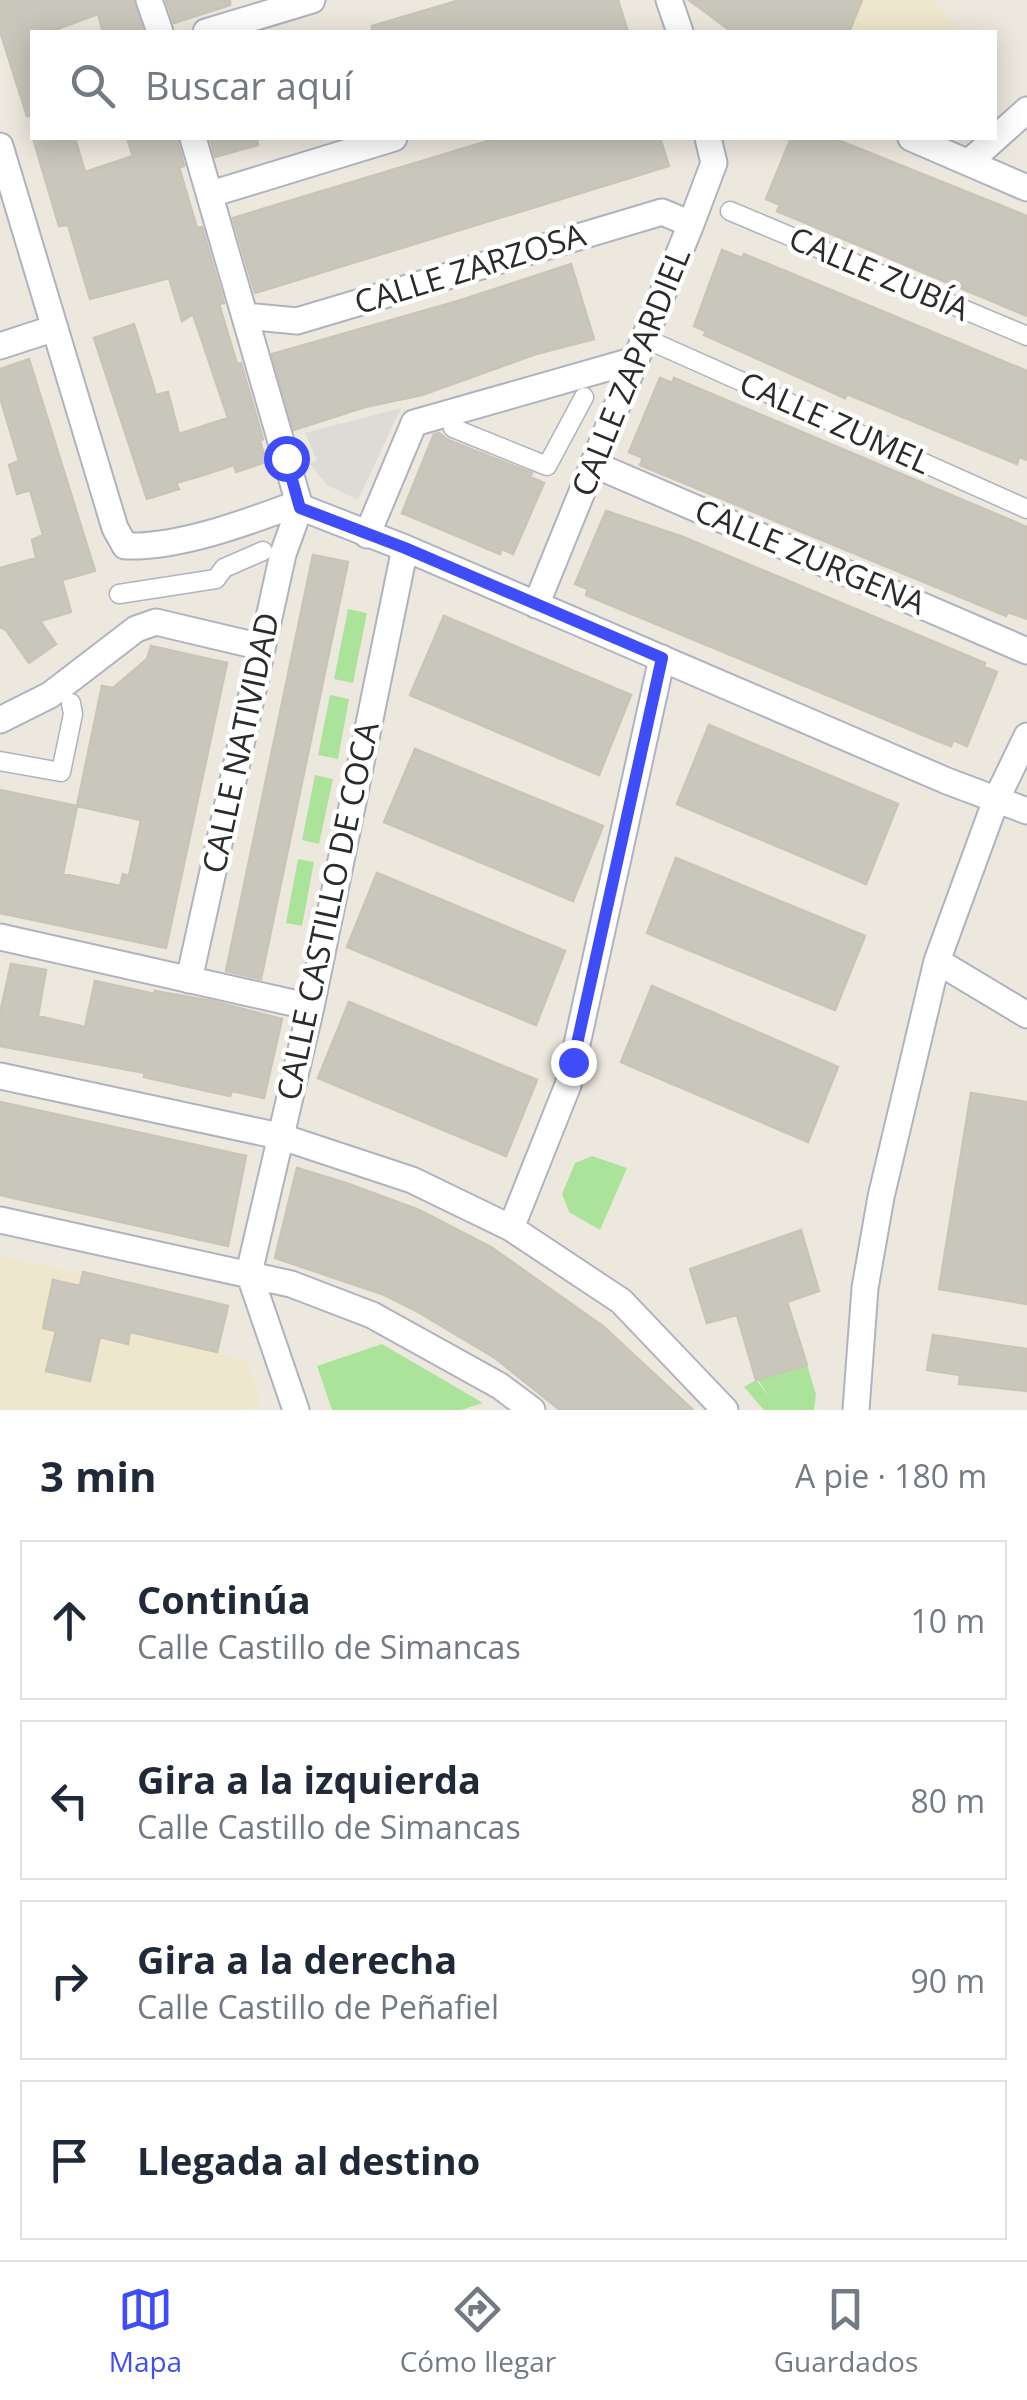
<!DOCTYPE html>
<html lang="es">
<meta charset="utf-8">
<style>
:root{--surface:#fff;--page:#f6f6f7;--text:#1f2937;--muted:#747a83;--line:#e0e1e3;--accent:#3f4df8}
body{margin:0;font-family:"Open Sans",sans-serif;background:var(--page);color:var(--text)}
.stop{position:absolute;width:30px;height:30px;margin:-22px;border:8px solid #3f4df8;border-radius:50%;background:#fff}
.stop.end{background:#3f4df8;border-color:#fff;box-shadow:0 2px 10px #0008}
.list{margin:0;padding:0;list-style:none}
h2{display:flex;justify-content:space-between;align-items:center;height:130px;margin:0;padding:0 40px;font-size:42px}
h2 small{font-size:32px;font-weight:400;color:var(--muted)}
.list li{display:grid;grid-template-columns:65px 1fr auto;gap:30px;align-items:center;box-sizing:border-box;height:160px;margin:0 20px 20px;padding:0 20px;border:2px solid var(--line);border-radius:0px}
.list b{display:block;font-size:38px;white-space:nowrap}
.list p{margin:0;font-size:32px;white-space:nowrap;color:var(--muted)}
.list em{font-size:32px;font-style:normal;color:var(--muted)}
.icon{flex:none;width:55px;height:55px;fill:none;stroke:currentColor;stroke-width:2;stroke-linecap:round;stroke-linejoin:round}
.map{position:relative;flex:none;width:1027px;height:1410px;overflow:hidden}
.search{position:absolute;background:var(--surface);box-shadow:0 5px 25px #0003;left:30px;right:30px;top:30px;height:110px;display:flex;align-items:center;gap:25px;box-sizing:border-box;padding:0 35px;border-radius:0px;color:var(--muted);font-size:38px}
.sheet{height:850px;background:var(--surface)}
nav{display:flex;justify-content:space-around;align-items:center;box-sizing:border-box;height:140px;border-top:2px solid var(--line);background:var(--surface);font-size:28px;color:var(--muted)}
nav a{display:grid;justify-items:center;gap:5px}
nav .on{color:var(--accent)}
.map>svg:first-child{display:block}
</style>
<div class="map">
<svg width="1027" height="1410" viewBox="0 0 1027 1410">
<rect width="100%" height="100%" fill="#ede8de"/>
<path fill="#eee7cd" d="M696,0H933L962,32H732L705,12Z
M0,1256L228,1306L218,1354L248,1361L261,1405L243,1410H0Z"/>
<path fill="#abe39b" d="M348,609L367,613L353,683L334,679Z
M330,695L349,699L338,759L318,755Z
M315,775L333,779L319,844L302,840Z
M298,859L314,862L302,926L286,923Z
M592,1156L627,1168L600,1230L569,1212L562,1194L575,1163Z
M382,1344L483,1403L461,1410H332L317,1366Z
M807,1365L816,1394L814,1410H764L744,1387L756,1380L769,1396L758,1380Z"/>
<path fill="#dddbd5" d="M401,408L358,500L327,485L310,464L317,460L305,433Z"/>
<path fill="#c9c6bc" stroke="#c8c4b7" stroke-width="2.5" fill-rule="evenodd" d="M0,0H133L143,32H103L98,14L49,32H32V115L27,116L0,31Z
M166,0H230V5L174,23Z
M460,0H618L628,32H372V26Z
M689,0H862L849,32H732Z
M33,138H75L85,172L133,156L127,138H177L184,166L179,167L197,228L202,227L224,303L219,304L237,364L241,363L263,439L260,441L266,462L236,472L234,465L200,476L176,483L179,489L147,499L94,338L134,324L156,395L168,392L179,434L228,418L193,314L182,321L169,278L90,299L68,225L59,226Z
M210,138H257L258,145L215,157Z
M498,138H660L669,166L255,293L233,218Z
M791,138H833L1027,216V316L777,211L780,205L766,199Z
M722,250L742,258L744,254L1027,371V460L1019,457L1017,464L847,394L845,398L704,335L706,331L694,326Z
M571,264L594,339L536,354L422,395L365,407L294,430L272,354L458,301Z
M29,359L95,571L62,580L71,612L40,621L56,644L29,663L6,630L0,627V568L36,558L32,540L43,535L30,490L17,494L9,465L19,461L0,397V369Z
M660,378L672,383L674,378L1027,527V619L1008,612L1006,616L640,465L643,458L629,452Z
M439,433L448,440L532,473L530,477L544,483L513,554L502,549L500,554L402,513L434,434Z
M606,511L683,537L985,663L984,667L997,672L967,746L953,740L951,746L935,740L586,595L588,589L575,584Z
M313,555L348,562L261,979L226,971Z
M444,616L631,695L599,775L410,695Z
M151,646L227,663L166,948L0,913V790L77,806L102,686L113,688L147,659ZM77,806L141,820L129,876L123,874L120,886L63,874Z
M709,725L898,804L866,884L677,804Z
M415,749L603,826L573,901L384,822Z
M676,858L865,936L835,1010L647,933Z
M377,873L565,951L536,1025L347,947Z
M11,964L46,970L38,1016L85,1027L95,981L155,994V991L212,1001L282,1019L264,1098L232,1091L230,1096L144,1077L145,1073L0,1046V1013Z
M652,986L838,1067L808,1142L621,1062Z
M349,1002L537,1080L506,1156L318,1078Z
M971,1093L1027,1102V1304L939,1289Z
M0,1102L246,1156L228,1246L0,1195Z
M297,1168L346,1183L419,1210L491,1247L604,1327L693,1410H560L495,1358L418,1312L382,1294L275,1258Z
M801,1230L819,1291L787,1302L807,1365L756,1380L737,1315L707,1323L690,1269Z
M83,1272L228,1306L217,1352L130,1332L128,1344L100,1337L90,1381L46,1371L56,1331L43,1328L53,1280L80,1286Z
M933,1335L1027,1349V1391L959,1384L960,1375L927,1370Z"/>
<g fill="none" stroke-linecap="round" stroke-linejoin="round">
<defs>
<path id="pedestrian" d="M730,211L1027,336
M644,338L1027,509
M453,428L547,466L584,397
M119,594L216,579L224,568L263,551
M0,761L61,772L73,714L71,703"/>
<path id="minor" d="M149,0L160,32
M669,0L680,32
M206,32L312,0
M193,138L300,507L405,548L947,781L1027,811
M911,138L1027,188
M0,146L115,528L125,546C179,548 248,522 299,503
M969,162L1027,110
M211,194L394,138
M245,316L297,321L662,212L691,224
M0,346L55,328
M593,464L1027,651
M367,535L414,423L635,360
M536,605L691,224L714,163L708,138
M0,720L50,695L136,629L156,622L262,647
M0,937L311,1007
M937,961L1027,1015
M189,980L283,554L300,507
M0,1076L279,1136L412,1180L511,1228L621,1301L725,1410
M0,1220L291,1284L372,1315L500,1386L532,1410
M511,1228L568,1085L662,658
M296,1410L249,1273L311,1007L405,548
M856,1410L865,1288L881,1197L937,961L996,800L1027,736"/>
</defs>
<use href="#pedestrian" stroke="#b1b2bf" stroke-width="21"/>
<use href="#minor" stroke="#b1b2bf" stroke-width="29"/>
<use href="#pedestrian" stroke="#fff" stroke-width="18"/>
<use href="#minor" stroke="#fff" stroke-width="25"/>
</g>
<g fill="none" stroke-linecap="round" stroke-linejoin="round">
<path stroke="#3f4df8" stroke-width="12" d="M286,458L300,508L405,548L662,658L573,1062"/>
</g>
<g text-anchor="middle" stroke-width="9" stroke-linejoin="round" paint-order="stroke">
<g font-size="32" fill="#2b2b2b" stroke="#fff">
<text transform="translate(470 269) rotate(-17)" y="11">CALLE ZARZOSA</text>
<text transform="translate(879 274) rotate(23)" y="11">CALLE ZUBÍA</text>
<text transform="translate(631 372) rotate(-68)" y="11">CALLE ZAPARDIEL</text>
<text transform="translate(835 423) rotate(24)" y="11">CALLE ZUMEL</text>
<text transform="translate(810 557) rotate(23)" y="11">CALLE ZURGENA</text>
<text transform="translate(241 743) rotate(-78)" y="11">CALLE NATIVIDAD</text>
<text transform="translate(328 911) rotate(-78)" y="11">CALLE CASTILLO DE COCA</text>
</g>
</g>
</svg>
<div class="stop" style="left:286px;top:458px"></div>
<div class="stop end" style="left:573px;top:1062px"></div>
<div class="search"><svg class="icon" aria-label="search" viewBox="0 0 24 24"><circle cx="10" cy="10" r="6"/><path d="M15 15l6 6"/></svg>Buscar aquí</div>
</div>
<section class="sheet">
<h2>3 min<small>A pie · 180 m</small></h2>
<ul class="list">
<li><svg class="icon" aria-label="ahead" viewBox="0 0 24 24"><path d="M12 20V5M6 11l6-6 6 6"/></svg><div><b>Continúa</b><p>Calle Castillo de Simancas</p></div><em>10 m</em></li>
<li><svg class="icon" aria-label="left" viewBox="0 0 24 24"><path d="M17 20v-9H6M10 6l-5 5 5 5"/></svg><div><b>Gira a la izquierda</b><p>Calle Castillo de Simancas</p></div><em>80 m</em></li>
<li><svg class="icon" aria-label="right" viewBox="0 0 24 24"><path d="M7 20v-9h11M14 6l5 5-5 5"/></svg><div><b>Gira a la derecha</b><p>Calle Castillo de Peñafiel</p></div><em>90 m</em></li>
<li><svg class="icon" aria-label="arrive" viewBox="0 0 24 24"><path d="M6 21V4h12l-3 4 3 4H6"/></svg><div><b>Llegada al destino</b></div></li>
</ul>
</section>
<nav>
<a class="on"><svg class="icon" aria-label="map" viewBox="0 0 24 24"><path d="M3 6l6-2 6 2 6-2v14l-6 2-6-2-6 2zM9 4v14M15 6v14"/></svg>Mapa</a>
<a><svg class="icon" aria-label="directions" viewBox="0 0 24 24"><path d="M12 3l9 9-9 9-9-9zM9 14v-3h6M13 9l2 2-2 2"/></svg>Cómo llegar</a>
<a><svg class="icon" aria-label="saved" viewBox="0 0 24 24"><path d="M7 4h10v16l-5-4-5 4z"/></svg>Guardados</a>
</nav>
